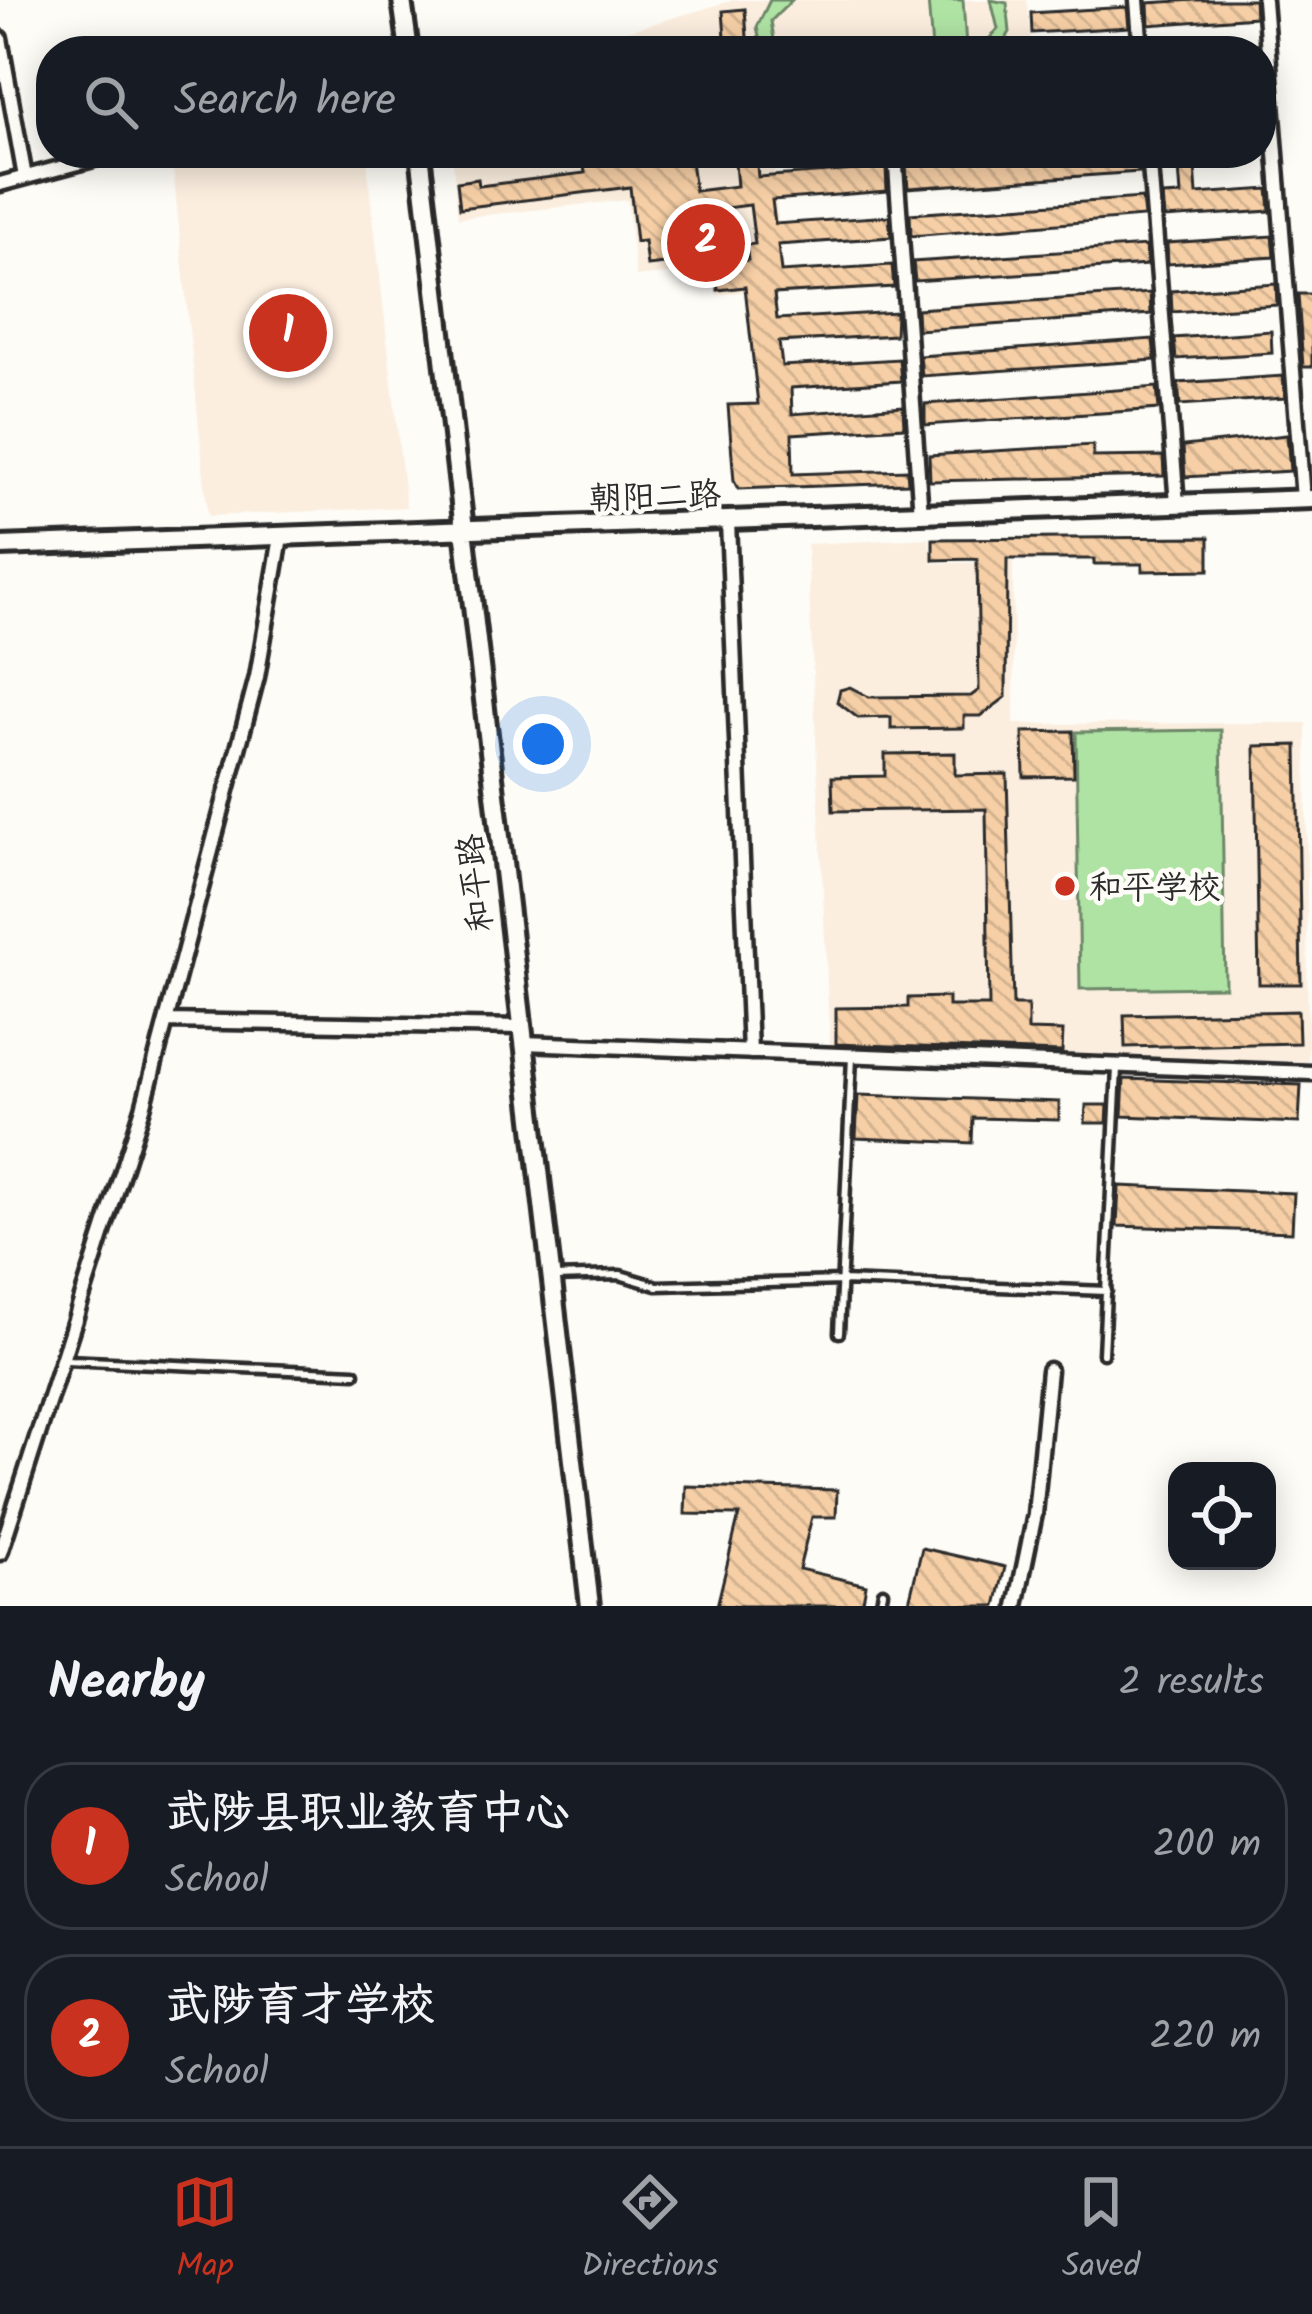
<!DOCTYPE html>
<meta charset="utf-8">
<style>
:root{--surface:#171b24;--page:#20242c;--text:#f1f3f6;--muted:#9ea1a6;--line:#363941;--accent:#c8321e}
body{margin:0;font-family:Kalam,"LXGW WenKai TC",sans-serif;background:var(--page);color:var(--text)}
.controls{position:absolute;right:36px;bottom:36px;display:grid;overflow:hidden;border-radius:24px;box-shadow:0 6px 30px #0003}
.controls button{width:108px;height:108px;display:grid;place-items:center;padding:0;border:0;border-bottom:3px solid var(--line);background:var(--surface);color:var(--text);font:60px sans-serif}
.you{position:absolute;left:543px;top:744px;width:42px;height:42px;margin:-30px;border:9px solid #fff;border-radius:50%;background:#1a73e8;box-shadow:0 0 0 18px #1a73e833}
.badge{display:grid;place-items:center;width:78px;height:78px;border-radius:50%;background:var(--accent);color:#fff;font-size:39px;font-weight:700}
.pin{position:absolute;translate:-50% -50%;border:6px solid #fff;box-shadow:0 3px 12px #0006}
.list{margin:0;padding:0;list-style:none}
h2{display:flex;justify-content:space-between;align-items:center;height:156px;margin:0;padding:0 48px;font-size:51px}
h2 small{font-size:39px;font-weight:400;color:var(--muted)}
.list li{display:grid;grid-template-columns:78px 1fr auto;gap:36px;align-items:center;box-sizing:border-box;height:168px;margin:0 24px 24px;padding:0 24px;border:3px solid var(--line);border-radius:48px}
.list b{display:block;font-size:45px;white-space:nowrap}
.list p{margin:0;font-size:39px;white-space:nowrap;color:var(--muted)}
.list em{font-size:39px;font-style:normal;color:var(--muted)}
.icon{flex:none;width:66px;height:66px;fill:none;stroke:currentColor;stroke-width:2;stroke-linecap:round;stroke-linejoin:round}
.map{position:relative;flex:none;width:1312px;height:1606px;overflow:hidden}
.search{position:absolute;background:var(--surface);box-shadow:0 6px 30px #0003;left:36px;right:36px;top:36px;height:132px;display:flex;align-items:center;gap:30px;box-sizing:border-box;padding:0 42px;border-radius:48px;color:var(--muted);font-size:45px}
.sheet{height:540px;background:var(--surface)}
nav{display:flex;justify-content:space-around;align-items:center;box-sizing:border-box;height:168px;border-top:3px solid var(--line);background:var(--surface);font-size:33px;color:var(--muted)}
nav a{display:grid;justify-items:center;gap:6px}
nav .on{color:var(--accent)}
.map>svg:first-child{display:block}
</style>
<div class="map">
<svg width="1312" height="1606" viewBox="0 0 1312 1606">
<defs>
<pattern id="building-back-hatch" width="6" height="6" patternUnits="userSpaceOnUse" patternTransform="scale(3)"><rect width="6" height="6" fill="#f6cfa6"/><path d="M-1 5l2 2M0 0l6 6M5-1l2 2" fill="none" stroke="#d3b28f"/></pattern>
</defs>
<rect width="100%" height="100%" fill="#fdfcf7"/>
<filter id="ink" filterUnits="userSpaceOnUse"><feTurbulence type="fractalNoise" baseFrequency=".00833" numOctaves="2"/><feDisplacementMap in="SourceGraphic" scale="24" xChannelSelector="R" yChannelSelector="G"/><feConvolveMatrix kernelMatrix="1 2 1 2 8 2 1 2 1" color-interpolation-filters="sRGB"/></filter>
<g filter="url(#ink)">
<path fill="#fbeedf" d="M734,0H1027L1032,51H559Z
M194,153H366L406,507L208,516L172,159Z
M452,153H772L784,287L717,295L714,269L636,277L627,200L458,218Z
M929,538L932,563L1013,562L1014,724L1306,723L1308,1062L830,1048L807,544Z"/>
<path fill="#afe3a4" stroke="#6d8768" stroke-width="3" d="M770,0H792L771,21L776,51H762L757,27Z
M928,0H963L966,47L932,49Z
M991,0L1007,3L1010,32L999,51H978L998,29Z
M1221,730L1225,987L1080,989L1076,732Z"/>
<path fill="url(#building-back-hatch)" stroke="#2b2b2b" stroke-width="3" d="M1195,0H1254L1255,17L1149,25L1148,3Z
M1127,7L1129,27L1032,33L1031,13Z
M745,9L748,51H726L723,11Z
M682,153H690L695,191L737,186L734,153H756L758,177L886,168L887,191L772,200L775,224L889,216L891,237L778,245L781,272L892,265L894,287L774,294L777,319L896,312L895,335L779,342L782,366L899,359L901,381L791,388L792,414L903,406L904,427L792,434L793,474L907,470L908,483L738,489L734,481L728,405L758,404L745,287L718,290L715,264L748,260L746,245L755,244L750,205L710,210L716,258L647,266L644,241L636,242L630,187L460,208L457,182L478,179L479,186L585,173L584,165L653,163V156Z
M1090,153H1139V172L908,188L906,166Z
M1160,153H1249L1250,163L1195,166L1197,194L1268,189L1270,211L1165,218L1163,196L1181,195L1179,168L1161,169Z
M1142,198L1144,217L911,236L910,214Z
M1272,236L1274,257L1168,264L1167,243Z
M1146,246L1147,265L915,281L913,262Z
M1276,284L1277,305L1172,312L1171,291Z
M1150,293L1151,314L918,330L917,309Z
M1298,294H1312V367H1303Z
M1271,331L1272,353L1176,359L1174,338Z
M1153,339L1155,360L922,376L920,356Z
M1283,376L1285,398L1180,405L1178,383Z
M1157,387L1159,409L925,425V404Z
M1287,435L1290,471L1185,477L1183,446Z
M1093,445V457L1163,456L1164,476L930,481L929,455Z
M1209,537V570L1142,571V564H1094V559H1007L1006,697L981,716H964V728L891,729V717L858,718L837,702L840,690L850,687L869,697L971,696L979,690L977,559L933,560V539Z
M1073,731L1074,776L1024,777L1023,732Z
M1297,745L1301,984H1259L1255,746Z
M955,753V775L1007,774L1013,1005H1028V1030L1063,1031L1062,1052L836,1044V1008L908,1007V998L948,997V1006H989L986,809L833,811L832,777L885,776V754Z
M1298,1011L1299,1043L1125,1047L1124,1015Z
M1124,1079L1301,1085L1299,1123L1122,1116Z
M858,1095L1059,1102V1120L973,1118L972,1143L856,1138Z
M1086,1105H1108L1107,1123H1085Z
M1119,1186L1294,1193L1292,1232L1117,1226Z
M686,1486L837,1490L836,1517H812L799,1569L866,1585L862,1606H717L739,1515L685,1514Z
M922,1548L1005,1567L996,1606H908Z"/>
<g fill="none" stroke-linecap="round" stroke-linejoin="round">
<defs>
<path id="lane" d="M554,1277L620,1275L657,1286L842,1281L1107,1291
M839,1333L852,1057
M1103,1354L1117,1068
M66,1360L355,1373
M880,1606L883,1592"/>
<path id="street" d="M1137,0L1141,51
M1264,0L1303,499
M0,38L25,177
M895,153L921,515
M1149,153L1177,504
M0,184L116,153
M728,522L750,1052
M166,1021L521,1027
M523,1043L1312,1073
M0,1553L143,1108L257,677L281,537
M1016,1606L1035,1514L1049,1370"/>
<path id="secondary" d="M402,0L409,51
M420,153L590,1606
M0,546L1312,499"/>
</defs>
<use href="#lane" stroke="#2b2b2b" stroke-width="15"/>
<use href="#street" stroke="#2b2b2b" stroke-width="21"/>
<use href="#secondary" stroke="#2b2b2b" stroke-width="26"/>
<use href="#lane" stroke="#fdfcf7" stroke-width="6"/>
<use href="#street" stroke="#fdfcf7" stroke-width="12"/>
<use href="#secondary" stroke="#fdfcf7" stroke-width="16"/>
</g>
</g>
<circle fill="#c8321e" stroke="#fdfcf7" stroke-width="4.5" cx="1065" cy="886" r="12"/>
<g text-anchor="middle" stroke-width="9" stroke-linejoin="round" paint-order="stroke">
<g font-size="33" fill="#2b2b2b" stroke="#fdfcf7">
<text transform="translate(655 495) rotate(-2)" y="12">朝阳二路</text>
<text transform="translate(474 883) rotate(-97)" y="12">和平路</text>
</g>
<g font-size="33" fill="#2b2b2b" stroke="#fdfcf7" text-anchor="start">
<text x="1089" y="898">和平学校</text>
</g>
</g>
</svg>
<div class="controls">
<button><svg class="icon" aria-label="locate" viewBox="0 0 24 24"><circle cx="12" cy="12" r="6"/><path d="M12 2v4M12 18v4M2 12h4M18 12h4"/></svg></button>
</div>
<div class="you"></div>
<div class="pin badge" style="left:288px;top:333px">1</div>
<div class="pin badge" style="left:706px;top:243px">2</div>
<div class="search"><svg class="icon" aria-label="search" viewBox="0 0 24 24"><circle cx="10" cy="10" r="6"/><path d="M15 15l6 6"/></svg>Search here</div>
</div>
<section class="sheet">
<h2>Nearby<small>2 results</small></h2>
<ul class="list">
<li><span class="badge">1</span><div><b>武陟县职业教育中心</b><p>School</p></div><em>200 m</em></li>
<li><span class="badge">2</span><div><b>武陟育才学校</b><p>School</p></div><em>220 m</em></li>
</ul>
</section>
<nav>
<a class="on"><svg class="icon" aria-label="map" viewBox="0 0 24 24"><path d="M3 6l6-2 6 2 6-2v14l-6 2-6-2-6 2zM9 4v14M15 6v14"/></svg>Map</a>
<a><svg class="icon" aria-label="directions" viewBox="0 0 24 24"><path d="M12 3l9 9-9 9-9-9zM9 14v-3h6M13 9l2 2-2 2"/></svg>Directions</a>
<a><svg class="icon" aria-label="saved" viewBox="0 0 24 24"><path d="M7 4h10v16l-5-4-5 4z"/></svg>Saved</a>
</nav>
